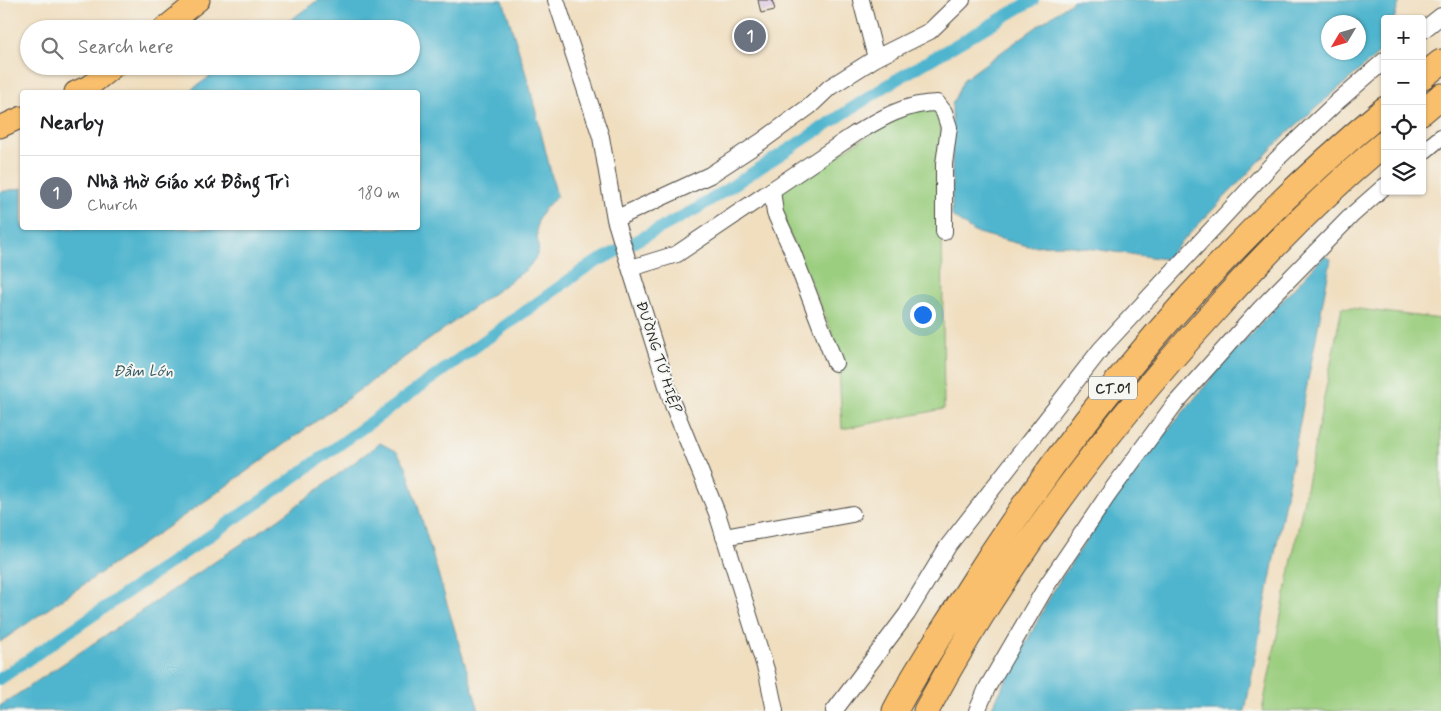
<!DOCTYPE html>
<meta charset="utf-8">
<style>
:root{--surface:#fff;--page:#f6f6f6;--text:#202124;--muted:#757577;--line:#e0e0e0;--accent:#7c3aed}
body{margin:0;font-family:Mynerve,sans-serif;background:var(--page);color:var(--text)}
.controls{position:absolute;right:15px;top:15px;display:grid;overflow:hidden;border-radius:5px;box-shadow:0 1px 4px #0004}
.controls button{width:45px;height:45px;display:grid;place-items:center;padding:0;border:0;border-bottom:1px solid var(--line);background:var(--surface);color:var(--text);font:25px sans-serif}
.compass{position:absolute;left:1321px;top:15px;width:45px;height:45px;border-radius:50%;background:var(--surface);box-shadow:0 1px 4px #0004;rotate:232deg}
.you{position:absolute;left:922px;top:314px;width:18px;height:18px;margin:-12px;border:4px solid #fff;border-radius:50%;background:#1a73e8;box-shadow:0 0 0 8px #1a73e833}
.badge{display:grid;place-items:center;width:32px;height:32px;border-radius:50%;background:var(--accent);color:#fff;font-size:16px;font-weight:700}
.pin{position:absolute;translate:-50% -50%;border:2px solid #fff;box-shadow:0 1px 5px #0006}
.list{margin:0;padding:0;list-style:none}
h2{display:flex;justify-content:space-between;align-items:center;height:65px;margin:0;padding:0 20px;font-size:21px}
h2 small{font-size:16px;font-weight:400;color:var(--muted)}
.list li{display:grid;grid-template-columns:32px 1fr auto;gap:15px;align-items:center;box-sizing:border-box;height:75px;padding:0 20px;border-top:1px solid var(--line)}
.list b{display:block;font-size:19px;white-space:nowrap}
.list p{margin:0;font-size:16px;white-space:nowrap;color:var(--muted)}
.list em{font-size:16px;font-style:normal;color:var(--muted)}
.icon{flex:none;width:28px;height:28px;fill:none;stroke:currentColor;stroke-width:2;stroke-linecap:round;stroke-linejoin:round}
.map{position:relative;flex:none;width:1441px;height:711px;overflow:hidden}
.search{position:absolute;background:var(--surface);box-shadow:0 1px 4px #0004;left:20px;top:20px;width:400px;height:55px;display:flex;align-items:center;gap:12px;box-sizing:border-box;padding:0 18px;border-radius:28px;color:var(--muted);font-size:19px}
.panel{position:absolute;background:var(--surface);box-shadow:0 1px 4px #0004;left:20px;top:90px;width:400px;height:140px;border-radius:5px}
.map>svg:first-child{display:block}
</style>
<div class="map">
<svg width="1441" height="711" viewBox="0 0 1441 711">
<rect width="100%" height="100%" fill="#f6f6f2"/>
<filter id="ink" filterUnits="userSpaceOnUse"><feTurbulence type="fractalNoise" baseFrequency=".02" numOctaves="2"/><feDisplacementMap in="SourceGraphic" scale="10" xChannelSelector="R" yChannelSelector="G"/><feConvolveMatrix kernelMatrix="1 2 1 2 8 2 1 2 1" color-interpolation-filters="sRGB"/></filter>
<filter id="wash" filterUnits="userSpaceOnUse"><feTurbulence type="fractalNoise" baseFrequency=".0096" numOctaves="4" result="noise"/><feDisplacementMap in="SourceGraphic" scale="20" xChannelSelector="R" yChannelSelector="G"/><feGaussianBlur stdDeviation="1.12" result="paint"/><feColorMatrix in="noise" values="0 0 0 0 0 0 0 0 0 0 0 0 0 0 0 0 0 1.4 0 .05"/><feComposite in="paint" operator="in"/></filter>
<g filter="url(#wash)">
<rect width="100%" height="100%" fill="#f0debf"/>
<path fill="#9bce7f" stroke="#637c55" d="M935,107L941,125L944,409L842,429L838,347L782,216L778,190L913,109Z
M1342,307L1441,319V711H1262Z"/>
<path fill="#50b5ce" stroke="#3e707c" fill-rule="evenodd" d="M318,0H503L529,84L557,197C546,206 535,217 537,233C537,239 539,247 538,252C536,259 531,264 527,269L211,497L0,642V192L22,188V228H418V92H188L225,66H411V29H278Z
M1074,0H1400L1394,19H1385V48L1286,134L1165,259L1064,245L1028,246L974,232L952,216V104L964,79ZM1328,22H1358V52H1328Z
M1324,256L1331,259L1245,711H990L1056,586L1129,477L1224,363Z
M380,443L397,452L406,466L479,711H0V706L280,518Z"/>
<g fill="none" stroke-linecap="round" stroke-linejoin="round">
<path stroke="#50b5ce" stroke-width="12" d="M0,679L268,496L587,267L698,208L894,81L1033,0"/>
</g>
<g id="blocks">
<path fill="#cfaed6" d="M758,0H772L775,10L761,13Z"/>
</g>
</g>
<g filter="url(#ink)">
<use href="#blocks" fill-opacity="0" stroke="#494641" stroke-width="1"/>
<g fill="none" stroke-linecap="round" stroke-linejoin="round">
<defs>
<path id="minor" d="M556,0L601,137L615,219L626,255L673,405L717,513L767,673L775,711
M861,0L876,58
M1422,31L1441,16
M1422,153L1441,137
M772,190L775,213L791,248L835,363
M615,219L710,175L762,141L810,106L830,87L876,58L930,31L962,0
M631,268L677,254L855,134C880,119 906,103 937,103L944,112L949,127L944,164V232
M724,537L852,514
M834,711L907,614L948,546L1101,349L1277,159L1338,101L1385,60
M977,711L987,688L1047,585L1108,495L1174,405L1260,309L1352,215L1385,186"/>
<path id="major" d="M163,29L199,0
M75,92L91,85L115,66
M0,127L22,117"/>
<path id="highway" d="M1422,77L1441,62
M1422,112L1441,96
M895,711C915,672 941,634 964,597C1077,415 1220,246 1385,109
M926,711C1004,565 1104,432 1215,310C1268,251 1324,193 1385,143"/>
</defs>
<use href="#minor" stroke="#494641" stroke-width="18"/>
<use href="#major" stroke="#494641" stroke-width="23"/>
<use href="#highway" stroke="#494641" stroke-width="27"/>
<use href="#minor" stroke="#fff" stroke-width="16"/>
<use href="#major" stroke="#f9bf6d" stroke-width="21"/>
<use href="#highway" stroke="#f9bf6d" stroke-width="25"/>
</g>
</g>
<g text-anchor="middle" stroke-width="4" stroke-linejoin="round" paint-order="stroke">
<rect fill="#f6f6f2" stroke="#686867" stroke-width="1" x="1089" y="376.5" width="48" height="23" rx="4"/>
<g font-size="14" font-weight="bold" fill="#2b2b2b">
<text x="1113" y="393">CT.01</text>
</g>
<g font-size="15" fill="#2b2b2b" stroke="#f6f6f2">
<text transform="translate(659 357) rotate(72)" y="5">ĐƯỜNG TỨ HIỆP</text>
</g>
<g font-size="16" font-style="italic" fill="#385b64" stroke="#f6f6f2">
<text x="143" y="376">Đầm Lớn</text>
</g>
</g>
</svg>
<div class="controls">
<button>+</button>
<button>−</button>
<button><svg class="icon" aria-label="locate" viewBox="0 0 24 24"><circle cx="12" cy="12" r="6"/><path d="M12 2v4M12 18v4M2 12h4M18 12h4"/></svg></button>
<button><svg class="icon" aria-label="layers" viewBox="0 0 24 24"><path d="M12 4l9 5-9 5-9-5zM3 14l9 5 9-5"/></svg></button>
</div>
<svg class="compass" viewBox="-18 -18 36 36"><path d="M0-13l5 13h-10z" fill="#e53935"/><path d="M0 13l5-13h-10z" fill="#757577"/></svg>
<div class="you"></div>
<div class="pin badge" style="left:750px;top:36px;background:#6b7280">1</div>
<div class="search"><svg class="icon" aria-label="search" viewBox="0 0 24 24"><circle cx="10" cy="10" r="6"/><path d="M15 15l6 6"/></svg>Search here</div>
<section class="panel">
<h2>Nearby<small></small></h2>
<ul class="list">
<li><span class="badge" style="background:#6b7280">1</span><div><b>Nhà thờ Giáo xứ Đồng Trì</b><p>Church</p></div><em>180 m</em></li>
</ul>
</section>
</div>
